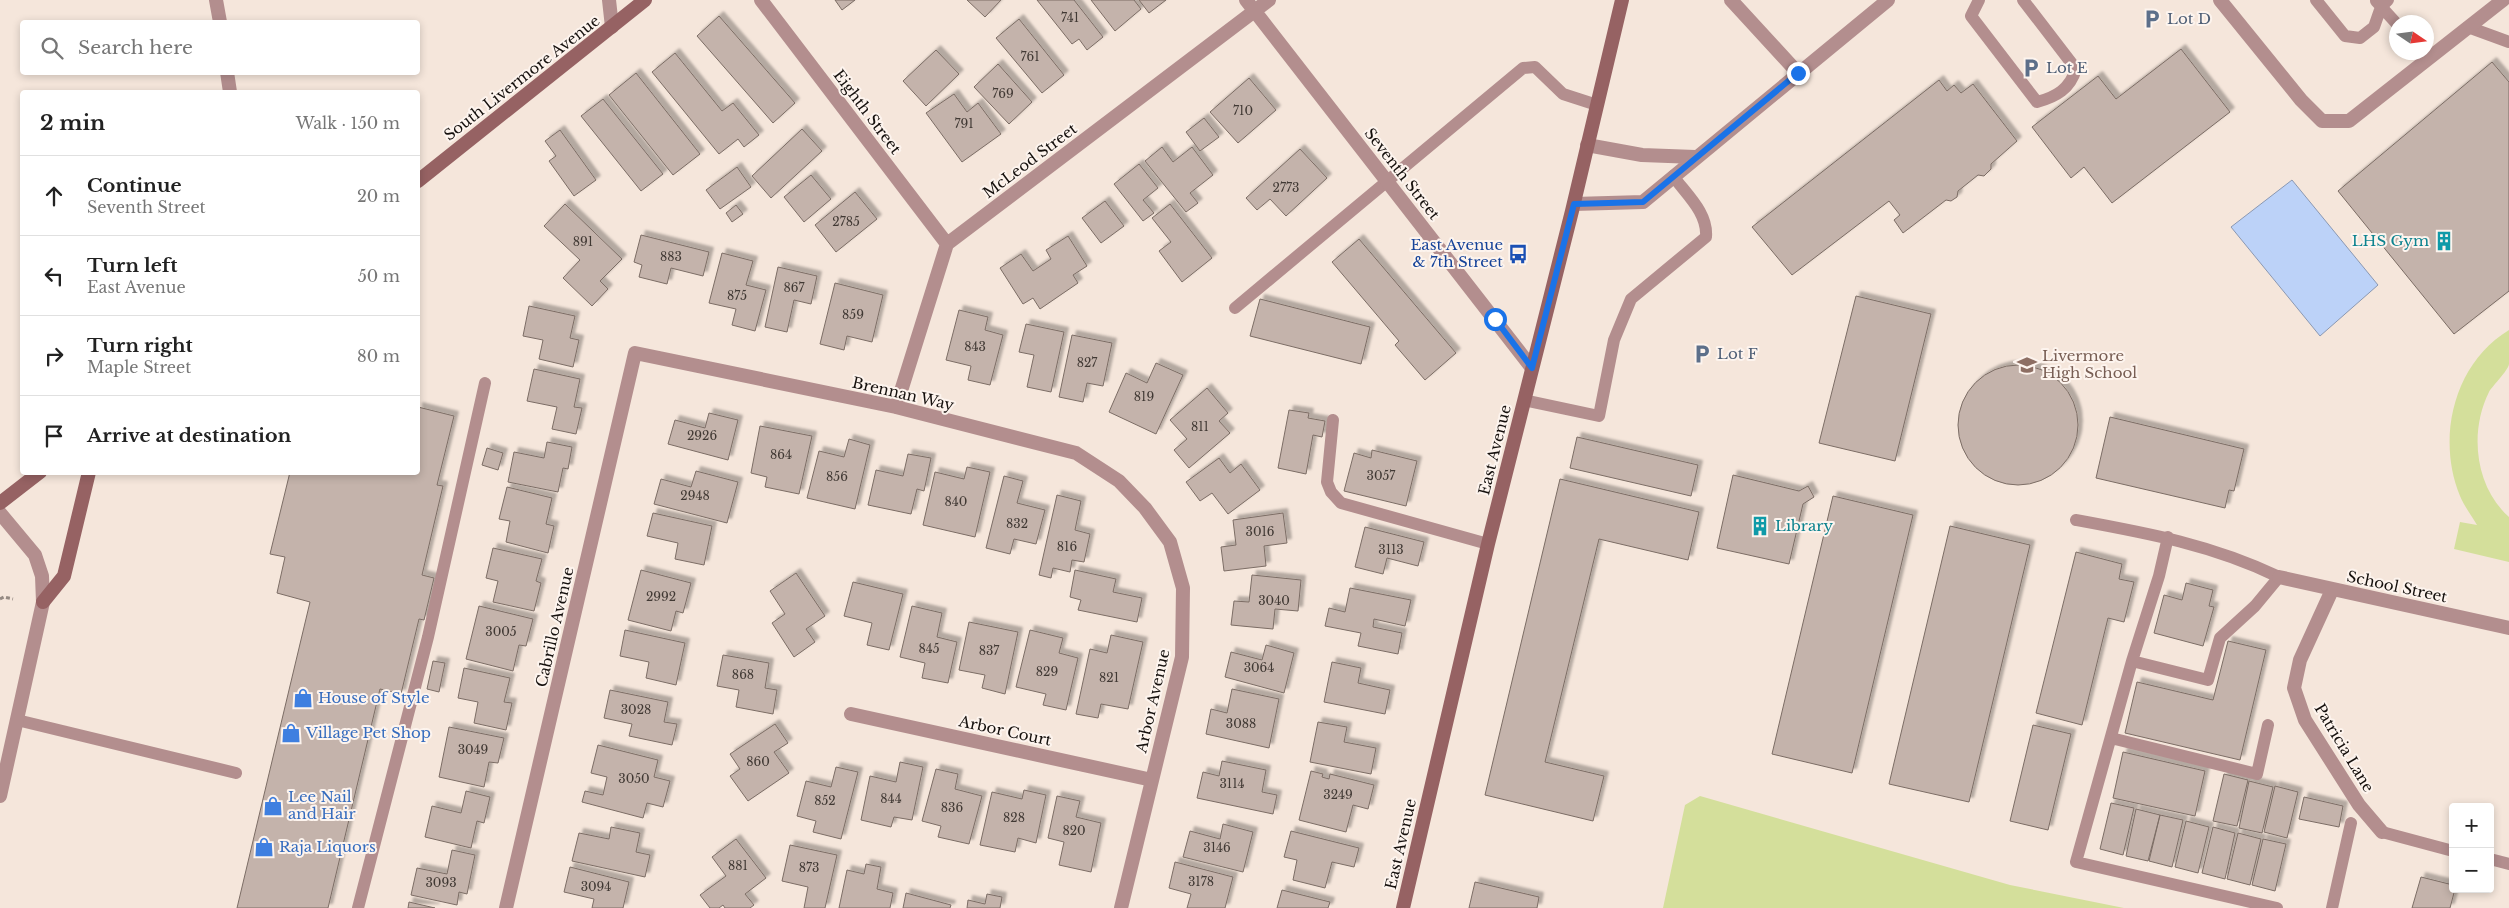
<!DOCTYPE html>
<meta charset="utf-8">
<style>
:root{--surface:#fff;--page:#f2f2f2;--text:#222;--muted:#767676;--line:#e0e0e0}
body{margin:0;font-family:"Libre Baskerville",serif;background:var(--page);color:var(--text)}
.controls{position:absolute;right:15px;bottom:15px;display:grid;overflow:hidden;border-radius:5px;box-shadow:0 2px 8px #0003}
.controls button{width:45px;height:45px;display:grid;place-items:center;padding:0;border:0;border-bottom:1px solid var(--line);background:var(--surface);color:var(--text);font:25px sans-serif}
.compass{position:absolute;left:2389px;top:15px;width:45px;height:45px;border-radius:50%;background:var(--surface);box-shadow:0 2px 8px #0003;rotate:103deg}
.stop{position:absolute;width:15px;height:15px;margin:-11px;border:4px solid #1a73e8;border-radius:50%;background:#fff}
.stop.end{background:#1a73e8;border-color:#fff;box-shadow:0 1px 5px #0008}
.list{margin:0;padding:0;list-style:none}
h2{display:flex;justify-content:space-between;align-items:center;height:65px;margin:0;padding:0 20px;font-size:21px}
h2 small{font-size:16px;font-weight:400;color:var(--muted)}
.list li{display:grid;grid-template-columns:32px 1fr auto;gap:15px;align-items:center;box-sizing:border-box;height:80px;padding:0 20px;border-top:1px solid var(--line)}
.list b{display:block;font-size:19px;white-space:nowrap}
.list p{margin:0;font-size:16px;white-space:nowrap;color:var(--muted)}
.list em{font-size:16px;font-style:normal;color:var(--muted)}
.icon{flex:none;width:28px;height:28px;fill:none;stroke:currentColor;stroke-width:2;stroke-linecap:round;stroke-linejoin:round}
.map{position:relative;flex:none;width:2509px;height:908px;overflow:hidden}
.search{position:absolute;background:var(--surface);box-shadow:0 2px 8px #0003;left:20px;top:20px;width:400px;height:55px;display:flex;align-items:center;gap:12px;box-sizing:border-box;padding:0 18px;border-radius:5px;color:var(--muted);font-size:19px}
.panel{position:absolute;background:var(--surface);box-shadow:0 2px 8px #0003;left:20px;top:90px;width:400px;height:385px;border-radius:5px}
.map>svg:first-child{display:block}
</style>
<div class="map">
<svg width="2509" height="908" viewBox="0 0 2509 908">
<defs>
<filter id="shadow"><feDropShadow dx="4.5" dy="-4.5" stdDeviation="1" flood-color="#0004"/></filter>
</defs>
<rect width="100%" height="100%" fill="#f5e6db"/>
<path fill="#d4df9b" d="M2509,330C2509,341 2509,354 2509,364C2508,371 2493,385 2489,392C2469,432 2475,487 2509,517V562L2454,549L2460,522L2477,525C2472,516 2464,506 2460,496C2436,438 2454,363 2509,330Z
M1700,796L2010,885L2124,908H1663L1685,805Z"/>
<path fill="#bcd2f8" stroke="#8a98b2" d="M2292,180L2378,285L2320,336L2231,227Z"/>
<path fill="#c4b3ab" stroke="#7c6d65" filter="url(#shadow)" d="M835,0H855L842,10Z
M967,0H1001L985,17Z
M1037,0H1074L1103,37L1087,50L1079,39L1072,44Z
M1091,0H1134L1141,9L1115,31Z
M1139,0H1166L1149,13Z
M719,16L795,103L773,123L697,36Z
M1019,19L1064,75L1042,93L996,38Z
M2181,49L2230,112L2112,203L2084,167L2071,178L2032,127L2098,76L2116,99Z
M936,50L959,74L926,106L903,81Z
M675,53L722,111L733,103L759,135L744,147L738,139L719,154L652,72Z
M2492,62L2509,82V291L2454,334L2338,191Z
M998,64L1032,102L1009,124L974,87Z
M636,73L700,154L673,175L609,95Z
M1249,78L1276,110L1238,143L1210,112Z
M1939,80L1947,91L1954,85L1961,93L1973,84L2017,141L1991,164V169L1984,176L1978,175L1958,191L1957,197L1951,201L1946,200L1903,233L1894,220L1900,215L1889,201L1792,275L1752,227Z
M954,94L967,112L978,103L1001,134L962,162L926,113Z
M603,99L663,174L641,191L581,116Z
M1204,118L1219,137L1200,151L1186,132Z
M802,129L822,151L771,198L752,176Z
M560,130L596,180L574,196L549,161L556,156L545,141Z
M1162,147L1173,162L1192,147L1213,175L1190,193L1198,203L1186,212L1145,161Z
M1300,149L1327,178L1286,216L1270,199L1257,210L1246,198Z
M1139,164L1158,188L1143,200L1154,213L1143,221L1114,184Z
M737,167L751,187L720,209L706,190Z
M811,175L831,199L804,222L784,197Z
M855,192L877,219L836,252L815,225Z
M1105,201L1124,226L1101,243L1082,218Z
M565,204L622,259L600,281L608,289L592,306L563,278L580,260L544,226Z
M1170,204L1212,258L1182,282L1159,251L1171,242L1152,218Z
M736,205L743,214L732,222L726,213Z
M641,235L709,252L703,276L671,268L667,284L639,277L642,265L634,262Z
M1068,236L1087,266L1073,275L1078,283L1040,309L1033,298L1023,304L1000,268L1021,254L1033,271L1051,259L1046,250Z
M1359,239L1456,353L1425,380L1395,345L1399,341L1332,262Z
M722,253L753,261L746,285L766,290L755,331L732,325L736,309L709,303Z
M778,267L817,276L811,304L794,300L787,332L765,327Z
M835,283L883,295L872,342L847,336L844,350L820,344Z
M1856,296L1931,314L1895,461L1819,443Z
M1260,299L1370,327L1361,364L1250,336Z
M529,306L575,316L570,338L579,340L573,367L539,359L543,340L523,336Z
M959,310L988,317L985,330L1003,335L990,385L968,380L971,366L946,360Z
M1026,324L1064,332L1051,392L1027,387L1034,355L1019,352Z
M1072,335L1112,343L1103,386L1087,383L1083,402L1059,397Z
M1156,363L1183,375L1156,434L1109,412L1126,373L1147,383Z
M1958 425a60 60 0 1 1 120 0a60 60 0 1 1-120 0Z
M534,369L580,379L574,407L582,408L576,434L552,429L557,407L527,401Z
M1207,388L1228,413L1219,421L1230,433L1189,468L1174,450L1187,439L1170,420Z
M418,407L454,416L437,485L443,486L422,575L434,578L424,620L419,619L401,694L380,689L328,908H237L310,602L277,593L285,557L270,554L290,472H418Z
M1289,410L1309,413L1308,418L1325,421L1322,437L1313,435L1306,474L1278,468Z
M709,413L738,420L728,460L668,444L675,420L705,428Z
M2110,417L2244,449L2234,491L2229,490L2225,508L2096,478Z
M760,426L812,436L799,494L765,487L767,477L751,473Z
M1577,437L1698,465L1691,496L1570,468Z
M849,439L870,445L855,509L807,498L819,451L844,457Z
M547,442L572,447L568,469L563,468L558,492L508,482L514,452L544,458Z
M487,448L503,453L498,470L482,465Z
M1372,450L1417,461L1406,506L1344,491L1354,453L1371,458Z
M908,454L931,458L924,491L917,489L911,514L868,505L876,470L903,476Z
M1219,458L1230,473L1241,464L1260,490L1228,514L1212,493L1200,501L1186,482Z
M967,467L990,472L975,537L923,525L935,472L964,479Z
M696,471L738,482L727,523L654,504L661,479L691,487Z
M1733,475L1799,491L1808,486L1814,497L1803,504L1789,564L1717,548Z
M1004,476L1023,481L1017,503L1045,510L1036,544L1014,539L1010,554L986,548Z
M1560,479L1699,512L1688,560L1599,539L1545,762L1604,776L1593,821L1485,795Z
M507,487L552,498L546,524L554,526L548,553L506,542L510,521L499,519Z
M1057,495L1081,501L1075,530L1090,534L1084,562L1072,560L1070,572L1053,568L1051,578L1039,575Z
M1833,496L1913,515L1852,773L1772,754Z
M653,513L712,526L704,565L675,559L678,543L647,536Z
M1283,513L1287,543L1264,546L1266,566L1224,571L1221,547L1236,545L1233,520Z
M1950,526L2030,545L1969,802L1889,784Z
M1365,527L1424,542L1418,566L1387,558L1383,574L1355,567Z
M493,548L542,559L536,581L541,583L534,611L493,602L498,581L486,578Z
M2076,552L2122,564L2119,579L2134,582L2124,622L2108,618L2082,725L2036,713Z
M641,570L691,583L683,613L676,611L671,631L628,620Z
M1075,570L1116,579L1113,592L1142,598L1137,622L1078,610L1081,600L1070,597Z
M796,573L825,616L806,629L815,642L794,657L772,623L785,614L770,591Z
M1252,575L1301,580L1298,611L1275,609L1273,629L1231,625L1234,601L1249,602Z
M853,582L903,594L889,650L867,645L872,623L844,616Z
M2186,583L2213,590L2209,606L2214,607L2203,646L2154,633L2164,595L2182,600Z
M1350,588L1411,600L1405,626L1374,619L1373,627L1402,633L1398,654L1358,646L1361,633L1325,626L1329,608L1345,612Z
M479,606L533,619L526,646L519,645L513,671L466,659Z
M912,606L942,613L937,637L957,642L948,683L922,678L925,663L900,657Z
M969,622L1018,632L1005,694L982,688L985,675L959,670Z
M625,630L685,643L676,685L646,678L649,662L620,656Z
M1030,630L1063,638L1059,653L1078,658L1066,710L1043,705L1046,694L1016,687Z
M1111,635L1143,642L1128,709L1101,704L1098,718L1076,714L1090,649L1107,653Z
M2228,641L2266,650L2240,760L2125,733L2137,682L2213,700Z
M1266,645L1294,653L1284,693L1225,677L1231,652L1262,660Z
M723,655L769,663L765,688L777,690L773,714L736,707L739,690L717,686Z
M433,661L445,663L439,692L427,689Z
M1332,662L1361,668L1358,683L1390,690L1385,714L1324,702Z
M464,668L510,678L504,702L512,703L506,730L474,723L478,702L458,698Z
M1232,689L1279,699L1269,748L1206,734L1211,709L1227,713Z
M610,690L668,702L664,722L677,724L672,745L629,736L632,724L604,718Z
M1318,722L1347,727L1344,742L1376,748L1371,774L1310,762Z
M775,724L788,743L774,752L789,773L748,801L730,776L740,769L730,754Z
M2033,725L2071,734L2048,830L2010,821Z
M449,727L504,738L498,763L489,762L484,787L439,777Z
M598,745L658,760L654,777L670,781L663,807L647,803L643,818L582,802L585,791L603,795L607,777L591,773Z
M2123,752L2205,771L2195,816L2113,798Z
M1222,761L1266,770L1262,792L1277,795L1273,814L1197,798L1203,772L1219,776Z
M900,762L923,767L912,820L894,817L891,827L861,820L870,776L896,782Z
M836,767L858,772L841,839L813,832L816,821L797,816L806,781L831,787Z
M936,769L958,774L955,789L982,796L969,844L938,837L941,826L922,821Z
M1311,771L1323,774L1322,777L1329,779L1330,774L1374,785L1368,809L1353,805L1346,832L1299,820Z
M2224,774L2248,780L2237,826L2213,821Z
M2249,781L2273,787L2262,833L2239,828Z
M2275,786L2298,792L2287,838L2264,832Z
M1024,790L1046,795L1036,843L1018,838L1015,852L980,845L992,792L1022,799Z
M466,791L490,797L484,823L477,821L471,848L425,837L432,806L461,813Z
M1057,796L1080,801L1076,817L1101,823L1091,872L1059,865L1064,842L1048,838Z
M2304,797L2343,806L2339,827L2299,819Z
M2111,803L2134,808L2123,855L2100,849Z
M2136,809L2160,815L2148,861L2126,856Z
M2160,815L2183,820L2172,867L2149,861Z
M2186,821L2209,827L2198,873L2175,867Z
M1223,824L1253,832L1243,872L1183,857L1190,831L1220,839Z
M611,827L640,833L636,852L650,855L645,877L572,861L579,833L609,839Z
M2213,827L2235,833L2225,879L2202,873Z
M1291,831L1359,848L1354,867L1332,862L1325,888L1293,880L1297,860L1284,857Z
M2238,833L2261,839L2250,885L2227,879Z
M736,839L766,878L745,894L754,905L750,908H725L723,905L719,908H710L700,895L726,876L712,857Z
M2263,839L2286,844L2275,891L2252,885Z
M790,845L837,855L825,908H804L808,887L782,881Z
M452,850L475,855L467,894L459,892L457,905L411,895L417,868L447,874Z
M1175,862L1233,877L1225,908H1187L1191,894L1169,888Z
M866,864L881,867L877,889L893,893L890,908H839L847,870L864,874Z
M570,867L629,882L623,908H592L594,899L564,892Z
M2421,877L2453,885V889H2455L2450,908H2412Z
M1475,882L1539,897L1537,908H1469Z
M1282,890L1330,902L1328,908H1277Z
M906,893L951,905L950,908H903Z
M987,894L1002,897L1000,908H967L968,900L985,904Z
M409,902L435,908H408Z"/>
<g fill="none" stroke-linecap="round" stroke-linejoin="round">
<path stroke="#958a83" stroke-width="3" stroke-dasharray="4 2.5" stroke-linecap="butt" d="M0,599L4,597L13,599"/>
<path stroke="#b38e8e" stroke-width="12" d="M1979,0L1971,16L2037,102C2056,97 2070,89 2076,69L2023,0
M2316,0L2345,36L2360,38L2374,27L2381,7L2388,0
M2376,1L2396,23
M2468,27L2509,42
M1235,308L1523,68L1535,67L1563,94L1597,105
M1524,400L1599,416L1614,340L1631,299L1706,237C1708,213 1687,195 1673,176
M1333,420L1327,482L1331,492L1341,503L1488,544
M2076,520C2147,533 2213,545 2279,577L2255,606L2220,638L2208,680L2132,661L2076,862L2277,908
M2132,661L2159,576L2168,537
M17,720L236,773
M2111,738L2257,774L2268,725
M2382,832L2453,851
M2490,859L2509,864
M358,908L428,637L485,383
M2332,908L2351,823"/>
<path stroke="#b38e8e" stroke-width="14" d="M216,0L220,22
M609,0L612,27
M761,0L947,244
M1246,0L1532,368
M1731,0L1798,73
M2220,0L2301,100L2322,121H2349L2503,0
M227,72L230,92
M896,407L947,244L1269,0
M0,513L35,555L42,576L43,602L0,796
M2279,577L2509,628
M2332,590L2300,660L2294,688L2305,720L2359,805L2382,832
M851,714L1152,780
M506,908L635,353L896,407L1076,453L1119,481L1145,508L1170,542L1183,588L1182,657L1121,908"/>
<path stroke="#b38e8e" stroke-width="14" d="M1587,145L1642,155L1695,157
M1574,204L1643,202L1888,0"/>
<path stroke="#966263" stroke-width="14" d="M418,181L645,0
M0,503L40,472
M43,602L64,576L89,472
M1403,908L1488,544L1572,211L1622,0"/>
</g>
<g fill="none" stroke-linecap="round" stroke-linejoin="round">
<path stroke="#1a73e8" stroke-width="6" d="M1495,319L1532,368L1574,204L1643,202L1798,73"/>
</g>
<defs>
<symbol id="parking-bare" viewBox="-9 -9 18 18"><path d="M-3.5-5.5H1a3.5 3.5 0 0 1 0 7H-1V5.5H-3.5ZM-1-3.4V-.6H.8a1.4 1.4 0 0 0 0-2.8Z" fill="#5c6f8a" stroke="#fdf4ee" stroke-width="2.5" paint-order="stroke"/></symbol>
<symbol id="building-bare" viewBox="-9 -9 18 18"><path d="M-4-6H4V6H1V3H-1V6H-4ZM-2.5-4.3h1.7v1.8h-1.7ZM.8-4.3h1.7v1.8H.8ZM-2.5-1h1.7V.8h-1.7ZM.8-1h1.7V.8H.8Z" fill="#0f9aa8" stroke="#fdf4ee" stroke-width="2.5" paint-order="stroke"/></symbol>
<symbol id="bus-bare" viewBox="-9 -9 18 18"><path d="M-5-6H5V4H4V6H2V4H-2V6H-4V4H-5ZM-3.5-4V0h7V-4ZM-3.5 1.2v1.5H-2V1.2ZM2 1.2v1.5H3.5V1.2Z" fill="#1a4fb4" stroke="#fdf4ee" stroke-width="2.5" paint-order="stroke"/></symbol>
<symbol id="school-bare" viewBox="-9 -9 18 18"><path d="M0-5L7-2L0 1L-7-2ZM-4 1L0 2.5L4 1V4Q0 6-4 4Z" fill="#8d6e63" stroke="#fdf4ee" stroke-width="2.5" paint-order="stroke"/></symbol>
<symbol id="shop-bare" viewBox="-9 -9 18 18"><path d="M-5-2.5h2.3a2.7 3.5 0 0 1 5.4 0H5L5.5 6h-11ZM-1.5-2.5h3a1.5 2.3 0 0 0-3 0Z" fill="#3f7fe0" stroke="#fdf4ee" stroke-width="2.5" paint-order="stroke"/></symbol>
</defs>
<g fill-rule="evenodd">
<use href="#parking-bare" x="2138" y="5" width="28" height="28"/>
<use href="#parking-bare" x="2017" y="54" width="28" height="28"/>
<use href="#building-bare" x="2430" y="227" width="28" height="28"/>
<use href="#bus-bare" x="1504" y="240" width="28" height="28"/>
<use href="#parking-bare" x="1688" y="340" width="28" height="28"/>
<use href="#school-bare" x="2013" y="351" width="28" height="28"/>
<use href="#building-bare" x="1746" y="512" width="28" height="28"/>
<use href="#shop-bare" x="289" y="684" width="28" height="28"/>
<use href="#shop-bare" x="277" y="719" width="28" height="28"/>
<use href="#shop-bare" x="259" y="792" width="28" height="28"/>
<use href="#shop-bare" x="250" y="833" width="28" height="28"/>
</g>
<g text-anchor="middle" stroke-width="4" stroke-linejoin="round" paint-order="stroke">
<g font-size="12" fill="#413934">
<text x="1070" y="22">741</text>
<text x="1030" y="61">761</text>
<text x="1003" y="98">769</text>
<text x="1243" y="115">710</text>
<text x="964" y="128">791</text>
<text x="1286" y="192">2773</text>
<text x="846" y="226">2785</text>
<text x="583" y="246">891</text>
<text x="671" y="261">883</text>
<text x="794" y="292">867</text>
<text x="737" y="300">875</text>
<text x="853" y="319">859</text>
<text x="975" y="351">843</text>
<text x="1087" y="367">827</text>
<text x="1144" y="401">819</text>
<text x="1200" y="431">811</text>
<text x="702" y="440">2926</text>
<text x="781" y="459">864</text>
<text x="1381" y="480">3057</text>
<text x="837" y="481">856</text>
<text x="695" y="500">2948</text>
<text x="956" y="506">840</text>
<text x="1017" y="528">832</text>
<text x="1260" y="536">3016</text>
<text x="1067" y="551">816</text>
<text x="1391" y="554">3113</text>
<text x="661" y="601">2992</text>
<text x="1274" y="605">3040</text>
<text x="501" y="636">3005</text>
<text x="929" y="653">845</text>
<text x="989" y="655">837</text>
<text x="1259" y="672">3064</text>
<text x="1047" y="676">829</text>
<text x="743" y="679">868</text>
<text x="1109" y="682">821</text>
<text x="636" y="714">3028</text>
<text x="1241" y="728">3088</text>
<text x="473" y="754">3049</text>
<text x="758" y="766">860</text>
<text x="634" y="783">3050</text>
<text x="1232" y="788">3114</text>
<text x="1338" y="799">3249</text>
<text x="891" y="803">844</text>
<text x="825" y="805">852</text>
<text x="952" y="812">836</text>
<text x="1014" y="822">828</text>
<text x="1074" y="835">820</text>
<text x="1217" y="852">3146</text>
<text x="738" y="870">881</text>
<text x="809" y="872">873</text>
<text x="1201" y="886">3178</text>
<text x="441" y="887">3093</text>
<text x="596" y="891">3094</text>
</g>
<g font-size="15" fill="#4e5e75" stroke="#fdf4ee" text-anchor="start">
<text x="2167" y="24">Lot D</text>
<text x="2046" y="73">Lot E</text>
<text x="1717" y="359">Lot F</text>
</g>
<g font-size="15" fill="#15100d" stroke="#fdf4ee">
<text transform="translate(522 78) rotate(-38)" y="5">South Livermore Avenue</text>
<text transform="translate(867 112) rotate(53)" y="5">Eighth Street</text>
<text transform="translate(1030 161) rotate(-37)" y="5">McLeod Street</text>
<text transform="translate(1402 174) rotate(52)" y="5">Seventh Street</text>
<text transform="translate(903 394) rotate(13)" y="5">Brennan Way</text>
<text transform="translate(1495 450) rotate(-76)" y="5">East Avenue</text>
<text transform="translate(2397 587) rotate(12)" y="5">School Street</text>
<text transform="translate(555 627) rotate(-77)" y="5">Cabrillo Avenue</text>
<text transform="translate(1153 701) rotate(-77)" y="5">Arbor Avenue</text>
<text transform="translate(1005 731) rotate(12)" y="5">Arbor Court</text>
<text transform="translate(2344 748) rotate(59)" y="5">Patricia Lane</text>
<text transform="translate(1401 844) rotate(-77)" y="5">East Avenue</text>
</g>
<g font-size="15" fill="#0d838f" stroke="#fdf4ee" text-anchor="end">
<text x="2429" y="246">LHS Gym</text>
<text x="1775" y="531" text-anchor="start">Library</text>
</g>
<g font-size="15" fill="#164399" stroke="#fdf4ee" text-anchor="end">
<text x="1503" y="250">East Avenue<tspan x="1503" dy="17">&amp; 7th Street</tspan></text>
</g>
<g font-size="15" fill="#785e54" stroke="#fdf4ee" text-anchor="start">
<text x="2042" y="361">Livermore<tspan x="2042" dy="17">High School</tspan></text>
</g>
<g font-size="15" fill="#366cbe" stroke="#fdf4ee" text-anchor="start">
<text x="318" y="703">House of Style</text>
<text x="306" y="738">Village Pet Shop</text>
<text x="288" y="802">Lee Nail<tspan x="288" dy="17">and Hair</tspan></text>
<text x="279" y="852">Raja Liquors</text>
</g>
</g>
</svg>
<div class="controls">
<button>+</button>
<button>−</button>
</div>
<svg class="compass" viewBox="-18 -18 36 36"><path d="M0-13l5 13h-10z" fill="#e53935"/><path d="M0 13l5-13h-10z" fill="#767676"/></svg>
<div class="stop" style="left:1495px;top:319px"></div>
<div class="stop end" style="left:1798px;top:73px"></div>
<div class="search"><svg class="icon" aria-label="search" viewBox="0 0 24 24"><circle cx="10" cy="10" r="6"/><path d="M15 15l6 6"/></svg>Search here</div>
<section class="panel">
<h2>2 min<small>Walk · 150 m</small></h2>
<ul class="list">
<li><svg class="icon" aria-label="ahead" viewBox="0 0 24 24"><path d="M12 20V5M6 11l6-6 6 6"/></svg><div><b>Continue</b><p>Seventh Street</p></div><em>20 m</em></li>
<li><svg class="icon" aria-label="left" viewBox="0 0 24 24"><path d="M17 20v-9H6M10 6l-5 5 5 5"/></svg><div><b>Turn left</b><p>East Avenue</p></div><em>50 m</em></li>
<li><svg class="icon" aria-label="right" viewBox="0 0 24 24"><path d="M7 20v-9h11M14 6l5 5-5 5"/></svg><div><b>Turn right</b><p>Maple Street</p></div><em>80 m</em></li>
<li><svg class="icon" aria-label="arrive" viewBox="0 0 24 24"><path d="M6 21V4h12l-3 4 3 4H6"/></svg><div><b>Arrive at destination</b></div></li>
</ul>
</section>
</div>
